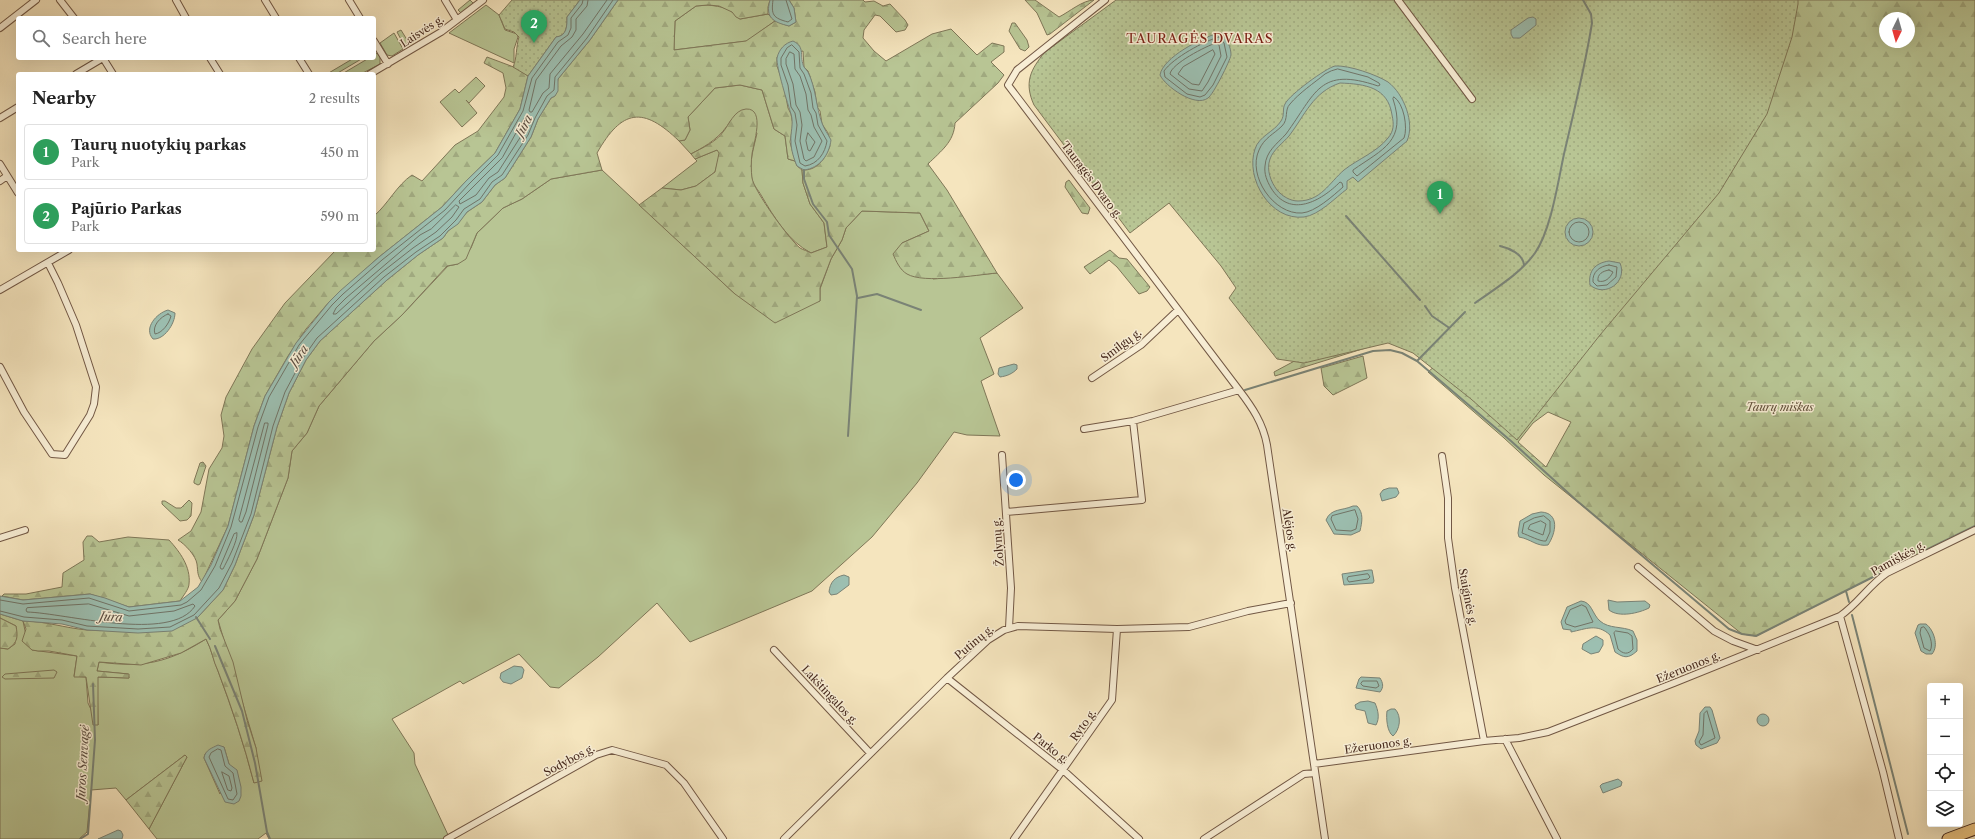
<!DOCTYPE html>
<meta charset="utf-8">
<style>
:root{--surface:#fff;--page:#f6f6f6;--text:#222;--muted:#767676;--line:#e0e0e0;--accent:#8f2418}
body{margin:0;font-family:"Libre Caslon Text",serif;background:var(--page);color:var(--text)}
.controls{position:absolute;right:12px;bottom:12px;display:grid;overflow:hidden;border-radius:4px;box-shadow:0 4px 16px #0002}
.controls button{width:36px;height:36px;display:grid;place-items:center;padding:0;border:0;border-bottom:1px solid var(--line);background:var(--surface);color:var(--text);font:20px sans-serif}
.compass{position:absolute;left:1879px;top:12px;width:36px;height:36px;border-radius:50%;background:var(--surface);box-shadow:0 4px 16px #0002;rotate:185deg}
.you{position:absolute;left:1016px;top:480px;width:14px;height:14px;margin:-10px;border:3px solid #fff;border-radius:50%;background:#1a73e8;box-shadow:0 0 0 6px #1a73e833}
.badge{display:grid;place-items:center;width:26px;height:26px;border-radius:50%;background:var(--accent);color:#fff;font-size:13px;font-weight:700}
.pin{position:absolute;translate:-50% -33px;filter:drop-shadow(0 1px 2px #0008)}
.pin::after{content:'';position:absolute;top:21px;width:14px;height:12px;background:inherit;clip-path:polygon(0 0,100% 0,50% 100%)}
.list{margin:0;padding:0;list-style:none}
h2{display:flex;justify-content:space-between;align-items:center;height:52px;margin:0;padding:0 16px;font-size:17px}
h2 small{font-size:13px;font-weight:400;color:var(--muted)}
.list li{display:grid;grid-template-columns:26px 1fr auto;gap:12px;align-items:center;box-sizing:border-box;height:56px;margin:0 8px 8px;padding:0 8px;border:1px solid var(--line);border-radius:4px}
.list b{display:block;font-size:15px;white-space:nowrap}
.list p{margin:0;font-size:13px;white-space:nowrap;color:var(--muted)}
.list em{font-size:13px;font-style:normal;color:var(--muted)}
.icon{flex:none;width:22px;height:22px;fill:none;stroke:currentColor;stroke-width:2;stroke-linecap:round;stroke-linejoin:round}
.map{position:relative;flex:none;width:1975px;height:839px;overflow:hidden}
.search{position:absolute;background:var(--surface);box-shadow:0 4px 16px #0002;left:16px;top:16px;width:360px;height:44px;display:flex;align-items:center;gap:10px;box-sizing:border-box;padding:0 14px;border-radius:4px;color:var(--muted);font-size:15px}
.panel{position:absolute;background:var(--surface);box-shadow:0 4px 16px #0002;left:16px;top:72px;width:360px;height:180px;border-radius:4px}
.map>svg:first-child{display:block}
</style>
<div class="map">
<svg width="1975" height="839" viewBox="0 0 1975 839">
<defs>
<pattern id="forest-firs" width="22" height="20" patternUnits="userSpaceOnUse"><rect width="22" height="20" fill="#b8c594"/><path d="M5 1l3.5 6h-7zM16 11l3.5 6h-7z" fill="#a0a97f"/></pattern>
<pattern id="park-dots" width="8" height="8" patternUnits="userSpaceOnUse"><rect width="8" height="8" fill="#b8c594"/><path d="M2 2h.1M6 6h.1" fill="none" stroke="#a0a97f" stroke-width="1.8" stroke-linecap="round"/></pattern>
</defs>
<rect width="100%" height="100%" fill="#f5e5be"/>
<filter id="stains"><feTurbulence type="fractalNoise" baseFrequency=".005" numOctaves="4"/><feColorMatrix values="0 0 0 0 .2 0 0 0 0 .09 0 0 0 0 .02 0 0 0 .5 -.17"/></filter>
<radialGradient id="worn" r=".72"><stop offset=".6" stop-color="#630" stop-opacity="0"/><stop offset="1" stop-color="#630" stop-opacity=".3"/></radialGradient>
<path fill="#b8c594" stroke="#7f7758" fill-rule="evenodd" d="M470,0L474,4L461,13L458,10Z
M486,5L499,15L505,30L517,34L518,37L514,49V63L449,33Z
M708,5C716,6 726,7 732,12C735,14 736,17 740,19L768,14L775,21L747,41L674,50L675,21L696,6Z
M401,30L409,43L404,45L397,32Z
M394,33L403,49L392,56L387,55L380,43Z
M377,53L380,57V64L361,74H342L369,58H374V55Z
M354,58H363L336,74H327Z
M476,77L485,86L469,103L466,100L477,113L462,127L440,102L455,89L459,93Z
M740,85L762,90L774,129L785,136L788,159L795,161L797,166L802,170L803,183L810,204L824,223L827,247L811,253C788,241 774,217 761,195C759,191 753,185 752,179C748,165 754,147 757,133L731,120C721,137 708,145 691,154L679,141L685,140L690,130L688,117L715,88Z
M717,150L720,153L715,172L696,186L681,190L662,188L697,161L695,159Z
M602,170L735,294L820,301V289L831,259L842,240L846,228L862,211L920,213L929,231L902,243L933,279L997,273L1023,308L980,338L994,374L981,381L1000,436L967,435L954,432L917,483L872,537L812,591L690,642L657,603L598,657L559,688L550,687L519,654L463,684L460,681L392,719L414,753L415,764L449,837L446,839H269L266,833L258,839H157L149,829L187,757L185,755L126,800L116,788L91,790L87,832L79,839H0V648L8,649L15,644L16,626L0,618V614L23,621L28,645L32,650L77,656L74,676L86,677L88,703L98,725L97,677L129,678L128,674L97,671L99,662C143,668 168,663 206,639C212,650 213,660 218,671C232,709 244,744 254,783L256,748L218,620L235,601L257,559L288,478L292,451L307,433L319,406L374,341L402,315L448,266L458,264L471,248L477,233L503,208L522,199L551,179ZM224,747L229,764L220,794L204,758L205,754Z"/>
<path fill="url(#forest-firs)" stroke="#7f7758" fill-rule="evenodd" d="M618,0H770L768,7V14L740,19L736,17L732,12L719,6L708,5L696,6L675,21L674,50L746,41L775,21L789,26L796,22L794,8L789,0H863L865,2L874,1L883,6L890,4L905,20L908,25L905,30L896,32L880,16L875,15L864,30L863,38L874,51L886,61L932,34L951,29L977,55L992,43L1004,46V52L991,62L1004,75L998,83L955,123C954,142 941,151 928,164L947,190L997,273C976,275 924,284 907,274C900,270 896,261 893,254L902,243L929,231L920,213L862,211L846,228L842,240L831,259L820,288V301L775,323L735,294L639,205L662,188L681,190L696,186L715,172L719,153L717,150L695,159L691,154C702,148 716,142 723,132C729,125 734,110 746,109C766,108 753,145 752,154C751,161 751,171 752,178C754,191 789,239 800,248C803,250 808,251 811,253L827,247L824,223L810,204L803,183L802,170C817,171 825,159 830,146L828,133L822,124L820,111L817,107L815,92L808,71L804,67L803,51L777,57V66L784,86L788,108L791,114L793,125L790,142L795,161L788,159L785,136L774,129L762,90L740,85L715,88L688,117L690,130L685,140L679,141C643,106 622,109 597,153L602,170L551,179L522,199L503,208L477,233L466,259L458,264L447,266L402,315L374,341L319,406L307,433L292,451L288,478L257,559L235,601L218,620L220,629L233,662L247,720L256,748L262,781L254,783C244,744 232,708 218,671C213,661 212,650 206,639L181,653L141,665L99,662L97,671L129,674V678L98,677V725H93L86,677H74L77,656L49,651H38L32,650L22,641L26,629L23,621C45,621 65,628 87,630C121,633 162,623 197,618L223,590L235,565L254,515L277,427L289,393L306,360L320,341L387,280L418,255L443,238L448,231L458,223L467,212L482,202L495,185L505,178L531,137L538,119L551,98L555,96L558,79L590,40Z
M1025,0H1035L1059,17C1069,12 1083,0 1094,0L1050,34L1047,35L1037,13Z
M1580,0H1975V526L1756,636L1742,634L1544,475L1504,438L1428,372L1523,289ZM1885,18H1909V42H1885ZM1548,412L1571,422L1546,467L1518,442L1533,423Z
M1012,23H1015L1027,40L1029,47L1025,51L1020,49L1009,31Z
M487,57L519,69L528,76L520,109L495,153L466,181L442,207L379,257L329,302L306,329L288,356L265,396L254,426L228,526L202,582C197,575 198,572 197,564C196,556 185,544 178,540L191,531L201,512L209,469L222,448L224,436L221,415L226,397L252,349L285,303L336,250H374V216C388,204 397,185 412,175L422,181L455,145L478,131L504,97L506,88L503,73L484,63Z
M1069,180L1090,208L1088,214L1082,213L1065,187L1066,182Z
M1110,250L1119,258L1127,259L1150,287L1147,291L1139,294L1117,267L1109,260L1090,274L1084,267Z
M1385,342L1275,376L1274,372L1315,350Z
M1363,356L1367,378L1333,395L1324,386L1321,368Z
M203,462L206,466L200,484L198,485L194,483V481L200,463Z
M189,500L192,503L191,516L187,520L180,521L162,504V501H165L176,508H181Z
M87,536H92L99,542L128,537L169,540C180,552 191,567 189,584C189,589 183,596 180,601L129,607L90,594L23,600L2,596L4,594H26L62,587L63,573L84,560L83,542Z
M0,618L16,626C18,637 18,642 8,649L0,648Z
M54,670L57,672L54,678L5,679L2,677L5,674Z
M185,755L187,757L149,829L126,800Z"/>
<path fill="url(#park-dots)" stroke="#7f7758" d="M512,0H580L567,17C567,26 567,36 556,37L528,76L513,67C517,59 516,46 519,37L514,32L505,29L499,15Z
M1116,0H1798V4L1792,37L1767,114L1719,193L1600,335L1517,440L1471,399L1413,353L1388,343L1304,363L1277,359L1229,298L1236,288L1221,266L1169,203L1130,233L1034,105C1024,83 1030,70 1045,52Z"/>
<path fill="#9cbfb1" stroke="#7a8376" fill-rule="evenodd" d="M580,0H618L590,40L558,79V91L555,96L551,98L538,119L531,137L505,178L495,185L482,202L467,212L458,224L448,231L443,238L418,255L387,280L320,341L306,360L289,393L277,427L254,515L235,565L223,590L197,618L172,631L138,633L87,630L62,624L23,621L0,614V596L23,600L90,594L105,598L129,607L180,601L198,587L211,565L228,526L254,426L265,396L296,343L329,302L340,291L379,257L442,207L466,181L495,153L520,109L528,76L556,37C567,36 567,26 567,17Z
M770,0H789L794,8L796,22L789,26C773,22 765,18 770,0Z
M1533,17L1536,19V25L1520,38H1513L1511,34V30L1528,18Z
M1218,33H1222C1227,40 1231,47 1231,55C1230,61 1213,95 1208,98C1195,108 1165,86 1160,75C1163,57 1202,38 1218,33Z
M793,41C806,47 799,57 804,67C805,69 807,70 808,72C816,88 816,107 822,123C824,129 828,134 831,140C829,155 820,168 804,170L797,166C794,159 791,150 791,142C790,133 794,124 791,114C788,105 776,66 777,58C779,49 785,43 793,41Z
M1335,66C1349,65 1377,75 1388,82C1404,94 1415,123 1407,141L1358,182L1353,177L1347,181V189C1335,198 1319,215 1304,217C1270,221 1245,178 1255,149C1259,136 1274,132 1281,121C1285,115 1282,109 1285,104C1289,95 1326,68 1335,66ZM1340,83C1365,84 1388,87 1392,115C1394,124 1394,131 1388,138C1377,152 1358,159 1344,170C1329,183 1321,201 1298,201C1290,201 1282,196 1277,190C1271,182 1266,170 1270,159C1273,150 1283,143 1289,136C1305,115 1313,92 1340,83Z
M1565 232a14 14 0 1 1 28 0a14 14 0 1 1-28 0Z
M1609,261L1620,263C1628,282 1605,298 1590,285C1588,271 1595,263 1609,261Z
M168,310L175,313C175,324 164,340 153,339C143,328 157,313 168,310Z
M1014,364L1017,365V369C1012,374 1007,376 1000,377L998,374L999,368Z
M1389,488H1397L1399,493L1396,497L1382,501L1380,494L1383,490Z
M1353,506H1357C1364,513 1362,522 1360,531L1351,535L1334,534L1326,520C1331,508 1342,511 1353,506Z
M1541,512C1560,513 1556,533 1548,545C1537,547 1531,539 1519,537L1518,533L1520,521L1532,514Z
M1369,570H1372L1374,581L1373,583L1344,585L1342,574Z
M844,575L849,577V585L837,594L831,595L829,592C830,582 835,577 844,575Z
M1608,600L1617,602L1645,601L1650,605L1649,608C1639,613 1619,618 1609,610Z
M1581,601C1592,602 1592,614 1600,621C1609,629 1622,626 1633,631L1637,640V651C1628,659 1624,658 1615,652L1610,635C1597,623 1586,629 1571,632V630L1563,629L1561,622L1567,607Z
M1920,624H1926C1934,630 1939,646 1932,654H1926L1921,651L1915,633L1918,625Z
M1596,636L1603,640V645L1599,652L1591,654L1582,649L1583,644Z
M514,666L522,667L524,670L522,678L511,684L503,682L500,678L501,673Z
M1361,677L1380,678C1383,683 1384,687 1380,692L1356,688L1359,679Z
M1368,701L1375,703C1378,710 1380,718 1376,725L1368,723L1365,711L1356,709L1355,705L1360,702Z
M1705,707H1710L1712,710L1720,738L1717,743L1701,749L1696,745L1695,741L1699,731L1700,713Z
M1391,709H1395C1402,716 1400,730 1393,736C1387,732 1386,718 1387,711Z
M1757 720a6 6 0 1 1 12 0a6 6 0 1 1-12 0Z
M218,745L224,747L229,764L237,770L241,787V796L239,801L234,804L225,802L204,758C205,750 212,748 218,745Z
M1618,779L1622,782L1621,786L1603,793L1600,786L1602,784Z
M118,830L121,831L123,835L122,839H98Z"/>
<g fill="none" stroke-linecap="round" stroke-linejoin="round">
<path stroke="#717467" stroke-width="1" d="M588,0L587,6L576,19V30L572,37L561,46L536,80L529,110L530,112H532L543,93L549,88L550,74L583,34L607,0
M773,0C771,15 773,18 788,22L792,19L786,0
M1219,37L1224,43L1227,57L1213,85L1205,95L1200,97L1187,94L1165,77L1164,71C1173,58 1204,41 1219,37Z
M1216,43L1219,45L1221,56L1208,82L1202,91L1189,89L1170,74C1171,64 1206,46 1216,43Z
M792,45L799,52L800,68L804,74L811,93L813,108L816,113L818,125L827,141C825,153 818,164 805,166L800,163L795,141L797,125L795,113L791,107L788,85L781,65V58L787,48Z
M1213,50L1215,54L1199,85L1192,84L1178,74L1183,67Z
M790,52L794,54L795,69L800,76L806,94L808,110L811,115L814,127L822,141L814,157L806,161L804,159L800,141L802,125L800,112L796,105L793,84L786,64V59Z
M1338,69L1368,77L1379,83L1380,85L1378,86C1319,66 1316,93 1286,134C1277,144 1266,151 1265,166C1264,174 1267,181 1271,188C1290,219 1321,201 1340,182L1342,183L1343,187C1333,196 1315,212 1302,213C1274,215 1247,176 1259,150C1264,138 1274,134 1282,126C1289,119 1284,110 1290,104C1299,93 1314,83 1325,74L1331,71Z
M1394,97C1404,103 1408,128 1404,138L1357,176L1353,172V170C1383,149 1407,141 1393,99Z
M524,119L527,118L528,121L523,133L498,172L489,178L476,195L460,204L459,201L502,158Z
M808,133L815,142L810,151L808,150L806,141Z
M456,205L459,207L452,217L436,232L413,248L381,273L336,314H333L336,308L346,298L420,235L431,229Z
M1569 232a10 10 0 1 1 20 0a10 10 0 1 1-20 0Z
M1609,265L1617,267L1616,277L1607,285L1597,286L1593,282C1592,272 1600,266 1609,265Z
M1609,270L1613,272C1610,278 1605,283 1598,281C1597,274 1603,271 1609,270Z
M168,314L171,316C169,324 162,333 155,334C152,326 160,317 168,314Z
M265,423H268V425L246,512L242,522H240L239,520Z
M1355,510L1358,519L1356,529L1351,531L1336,530L1331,519L1332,516Z
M1544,516L1550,521V532L1546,541C1541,542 1528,535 1522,533L1524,523L1534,518Z
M1541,521L1546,524L1543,535L1528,529L1530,525Z
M237,533C238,541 227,561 223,569H221L220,567L234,534Z
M1368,574L1370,577L1368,579L1349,582L1347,579L1348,577Z
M0,600L23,604L89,598L129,611L181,605L187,602L201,590L215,566L231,527L258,427L269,397L299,345L332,305L343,294L382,260L445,210L469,184L498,155L523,111L532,78L558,42L568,35L571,28V18L582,4L583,0
M89,604L129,616L174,611L193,604L195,606C171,643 65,613 27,612L26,610L27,608Z
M1582,605L1586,607L1593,622L1575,627L1566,624L1565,621L1570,610Z
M0,611L24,617L62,620L87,626L138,629L170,627L194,615L219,588L232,563L251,514L273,426L285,392L303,358L317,338L384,277L416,252L440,236L456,220L464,209L480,199L492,182L502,175L528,135L535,118L547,96L554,90L555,77L587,38L613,0
M1924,627C1929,632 1934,644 1930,651L1924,648L1920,633L1921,628Z
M1616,631L1628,633L1632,636L1633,649C1628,655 1623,654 1618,649L1614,633Z
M1363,681H1377L1379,686L1376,688L1363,686L1361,684Z
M1707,711L1715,738L1701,745L1699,742L1703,735L1704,714Z
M218,749L221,750L225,766L233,773L237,794L233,800L228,799L209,757L211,753Z
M222,772L229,776L232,788L231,791L228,790Z"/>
<path stroke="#7a8376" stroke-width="2" d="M804,170V179L813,204L827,222L829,235L852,269L857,296L848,436
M1346,216L1420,300
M1500,246C1509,248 1523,254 1524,265
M858,298L877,294L921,310
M1475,303C1496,288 1520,274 1535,253C1551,230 1558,182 1564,154C1574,111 1585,67 1592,23L1591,14L1583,0
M1425,306L1432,316L1448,327
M1417,361L1465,312
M1245,390L1373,351L1390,350L1402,353L1417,361L1511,441L1576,500L1729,629L1742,634L1756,636L1885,571
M1924,551L1975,526
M1846,591L1849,602
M1852,615L1908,834
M196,617L210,639
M215,646L242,711L255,763L267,832L270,839
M80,839L88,834L95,740L93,684"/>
<defs>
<path id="minor" d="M60,0L74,18
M176,0L186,18
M265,0L276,18
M349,0L360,18
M445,0L457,20
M1105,0L1017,70L1008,85L1239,390C1252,407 1263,423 1267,445L1325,839
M1398,0L1472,99
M0,28L36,0
M374,41L388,64
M103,58L113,74
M210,58L220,74
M299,58L309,74
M76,74L103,58
M370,74L441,32L483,0
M0,118L18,107
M0,164L18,193
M0,181L7,176
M0,290L69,250
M0,367L24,412L52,454L65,455L90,415L94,404L96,387L76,325L58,283L48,263
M1092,378L1141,345L1178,310
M1084,429L1133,421L1239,390
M1002,455L1011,588L1009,628
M1442,456L1448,498V538L1455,588L1484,741
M1006,512L1142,500L1133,421
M0,538L25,530
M1638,567L1714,631L1733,641L1758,650
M1840,616C1858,604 1869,585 1887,573L1975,530
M774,650L870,753
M947,678L1063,770L1139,839
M1505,739L1557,839
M1314,764L1484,741L1519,738L1548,732L1674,683L1840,616L1883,772L1899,839
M447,839L596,755L612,750L666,765L684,783L723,839
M784,839L947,678L988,640L1004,630L1018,626L1117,629L1189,627L1248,611L1291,603
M1014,839L1112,700L1117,629
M1204,839L1304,774L1315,773"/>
<path id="trunk" d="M1948,839L1975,829"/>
</defs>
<use href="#minor" stroke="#725845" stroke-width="8"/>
<use href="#trunk" stroke="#46291d" stroke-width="13"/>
<use href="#minor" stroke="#f8eed5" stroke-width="6"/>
<use href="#trunk" stroke="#eac27f" stroke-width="11"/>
</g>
<g text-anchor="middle" stroke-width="3" stroke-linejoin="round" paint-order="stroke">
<g font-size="11" fill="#46291d" stroke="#f8eed5">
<text transform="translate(422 31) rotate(-33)" y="4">Laisvės g.</text>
<text transform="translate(1092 180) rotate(53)" y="4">Tauragės Dvaro g.</text>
<text transform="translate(1121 345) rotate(-37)" y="4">Smilgų g.</text>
<text transform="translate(1290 530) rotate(81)" y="4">Alėjos g.</text>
<text transform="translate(998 542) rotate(-94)" y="4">Žolynų g.</text>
<text transform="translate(1898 558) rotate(-29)" y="4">Pamiškės g.</text>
<text transform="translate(1468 597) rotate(79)" y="4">Staiginės g.</text>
<text transform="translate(974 642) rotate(-40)" y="4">Putinų g.</text>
<text transform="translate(1688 667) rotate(-22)" y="4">Ežeruonos g.</text>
<text transform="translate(830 695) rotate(47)" y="4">Lakštingalos g.</text>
<text transform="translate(1083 725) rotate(-55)" y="4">Ryto g.</text>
<text transform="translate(1378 745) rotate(-8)" y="4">Ežeruonos g.</text>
<text transform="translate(1051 748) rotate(38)" y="4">Parko g.</text>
<text transform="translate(569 760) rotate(-28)" y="4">Sodybos g.</text>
</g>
<g font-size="11" font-style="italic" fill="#62503b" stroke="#f8eed5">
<text x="1780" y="411">Taurų miškas</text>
</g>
<g font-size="12" font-style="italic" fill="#5c4e42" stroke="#f8eed5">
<text transform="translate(524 126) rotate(-63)" y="4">Jūra</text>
<text transform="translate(299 356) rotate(-56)" y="4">Jūra</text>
<text transform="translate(111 617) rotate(2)" y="4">Jūra</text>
<text transform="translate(83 763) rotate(-87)" y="4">Jūros Senvagė</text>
</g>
<g font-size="13" letter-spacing="1" fill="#7a1f14" stroke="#f8eed5">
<text x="1200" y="43">TAURAGĖS DVARAS</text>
</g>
</g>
<rect width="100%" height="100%" filter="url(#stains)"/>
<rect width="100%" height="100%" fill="url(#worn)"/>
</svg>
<div class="controls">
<button>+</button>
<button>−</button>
<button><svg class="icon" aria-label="locate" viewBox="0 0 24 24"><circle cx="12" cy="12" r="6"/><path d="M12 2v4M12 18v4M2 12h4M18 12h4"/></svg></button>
<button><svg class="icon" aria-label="layers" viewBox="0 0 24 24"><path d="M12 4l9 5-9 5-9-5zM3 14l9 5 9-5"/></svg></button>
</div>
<svg class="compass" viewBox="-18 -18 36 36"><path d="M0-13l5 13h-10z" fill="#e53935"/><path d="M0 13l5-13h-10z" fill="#767676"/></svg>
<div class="you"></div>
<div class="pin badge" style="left:1440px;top:214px;background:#2e9e5b">1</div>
<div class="pin badge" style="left:534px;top:43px;background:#2e9e5b">2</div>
<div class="search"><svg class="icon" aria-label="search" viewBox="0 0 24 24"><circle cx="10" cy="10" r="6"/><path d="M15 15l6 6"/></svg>Search here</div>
<section class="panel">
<h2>Nearby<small>2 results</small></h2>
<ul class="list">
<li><span class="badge" style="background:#2e9e5b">1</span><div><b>Taurų nuotykių parkas</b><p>Park</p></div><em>450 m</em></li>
<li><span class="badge" style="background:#2e9e5b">2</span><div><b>Pajūrio Parkas</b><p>Park</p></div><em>590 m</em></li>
</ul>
</section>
</div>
